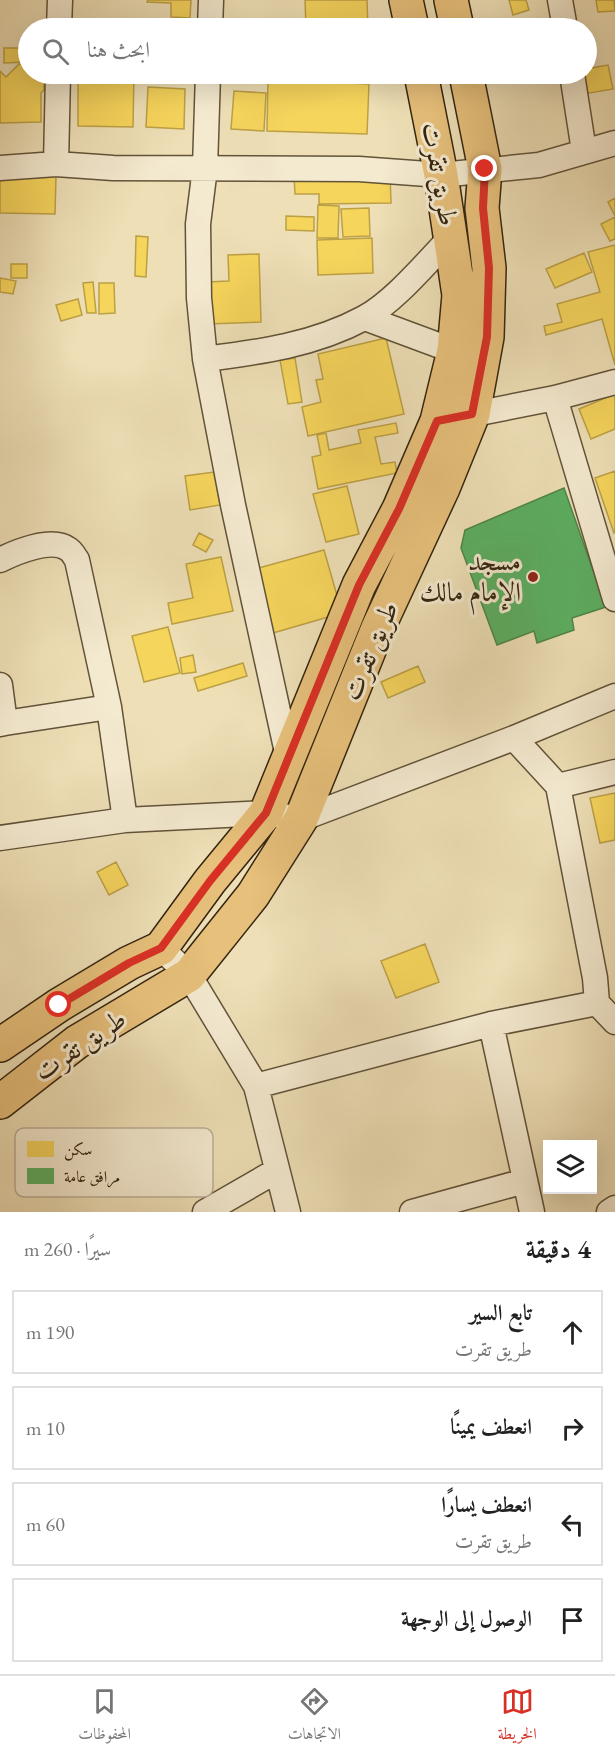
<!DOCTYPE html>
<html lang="ar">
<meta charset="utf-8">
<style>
:root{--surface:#fff;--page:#f2f2f2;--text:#222;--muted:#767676;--line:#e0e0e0;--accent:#d93025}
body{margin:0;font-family:"EB Garamond",Amiri,serif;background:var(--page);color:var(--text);direction:rtl}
.controls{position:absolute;right:18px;bottom:18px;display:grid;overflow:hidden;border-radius:0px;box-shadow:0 6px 24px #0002}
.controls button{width:54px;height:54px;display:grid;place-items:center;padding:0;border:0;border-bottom:2px solid var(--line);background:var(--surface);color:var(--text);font:30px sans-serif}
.stop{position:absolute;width:18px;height:18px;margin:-14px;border:4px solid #d93025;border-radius:50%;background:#fff}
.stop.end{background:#d93025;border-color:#fff;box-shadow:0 2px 6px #0008}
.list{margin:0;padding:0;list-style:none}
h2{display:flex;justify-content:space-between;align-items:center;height:78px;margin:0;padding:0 24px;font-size:26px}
h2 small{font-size:20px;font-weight:400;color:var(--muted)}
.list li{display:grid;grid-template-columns:39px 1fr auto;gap:18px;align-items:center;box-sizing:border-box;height:84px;margin:0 12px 12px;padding:0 12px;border:2px solid var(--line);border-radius:0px}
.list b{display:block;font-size:22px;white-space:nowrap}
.list p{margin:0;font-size:20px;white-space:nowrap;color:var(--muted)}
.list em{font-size:20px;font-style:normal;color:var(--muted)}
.icon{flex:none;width:33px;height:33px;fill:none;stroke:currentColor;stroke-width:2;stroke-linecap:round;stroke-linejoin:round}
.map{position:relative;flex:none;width:615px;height:1212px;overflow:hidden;direction:ltr}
.search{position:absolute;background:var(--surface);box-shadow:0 6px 24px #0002;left:18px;right:18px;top:18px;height:66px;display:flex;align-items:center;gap:15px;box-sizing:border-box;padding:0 21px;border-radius:33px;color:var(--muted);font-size:22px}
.sheet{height:462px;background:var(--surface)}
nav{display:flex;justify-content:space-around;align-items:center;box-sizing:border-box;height:84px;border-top:2px solid var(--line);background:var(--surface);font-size:16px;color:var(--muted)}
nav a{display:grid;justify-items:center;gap:3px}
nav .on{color:var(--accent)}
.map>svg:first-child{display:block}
</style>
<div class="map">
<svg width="615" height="1212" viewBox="0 0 615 1212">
<rect width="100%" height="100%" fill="#eedfb6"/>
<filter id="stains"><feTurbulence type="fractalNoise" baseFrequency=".00333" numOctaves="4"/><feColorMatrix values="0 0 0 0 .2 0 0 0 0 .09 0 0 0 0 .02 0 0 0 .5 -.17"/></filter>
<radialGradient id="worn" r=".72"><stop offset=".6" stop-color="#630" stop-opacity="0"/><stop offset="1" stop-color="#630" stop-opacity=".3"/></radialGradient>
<path fill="#f6d55c" stroke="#bca045" stroke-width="1.5" d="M148,0H191L190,18L171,17V3L147,2Z
M305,0H367L368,28H306Z
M509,0H526L529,10L513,15Z
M596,0H614L615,11L598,12Z
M138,19L194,20V28H137Z
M4,48H27V62L4,63Z
M19,64H28V74H44V90L41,93V122L0,123V71L6,77Z
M608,65L613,89L584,94L580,74H586V69Z
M78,74H134L133,127L78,126Z
M308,74H333V83H337L335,74H363L365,78L347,83L369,84L367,134L267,131L268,79L308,80Z
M148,87L185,89L184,129L146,127Z
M234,91L266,93L264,131L231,129Z
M0,167L20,176H56L55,214L0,213Z
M390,172L391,203L319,204V194H295L294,175Z
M615,198V216L608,202Z
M318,205L339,206L338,238H317Z
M369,208L370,236L343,237L341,209Z
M286,216L314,217V231L286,230Z
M615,217V239L610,241L601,224Z
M136,236L148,237L146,277L135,276Z
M372,238L373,273L318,275L317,240Z
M615,245V365L602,319L546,335L544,326L562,322L557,304L600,292L588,252Z
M584,253L592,272L555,288L546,269Z
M259,254L261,322L209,324L207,282L229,281L228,255Z
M11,264H27V278H11Z
M0,278L16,281L13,294L0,292Z
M93,282L96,313H87L83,283Z
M99,283H114L115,313L99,314Z
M78,299L82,315L61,321L56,305Z
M386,338L404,414L308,436L302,407L321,402L316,380L323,379L318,354Z
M295,358L302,402L288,404L280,360Z
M615,394V429L591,439L579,409Z
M396,423L398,433L375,437L381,464L395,462L397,473L318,489L312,457L321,455L317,435L326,433L329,450L361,443L358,430Z
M615,471V532L614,533L595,478Z
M214,472L220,505L190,510L185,476Z
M347,486L359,534L326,542L313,494Z
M199,533L213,540L206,552L193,545Z
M324,550L342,613L273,633L255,569Z
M221,557L233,611L172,624L168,603L193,598L186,564Z
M168,627L180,673L144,682L132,636Z
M193,655L196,672L182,674L180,658Z
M243,663L247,676L198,691L194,678Z
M418,666L425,682L388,698L381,682Z
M615,793V840L600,843L590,798Z
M116,862L128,885L109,895L97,872Z
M425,944L439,982L396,998L381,961Z"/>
<path fill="#5aae61" stroke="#4e8548" stroke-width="1.5" d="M564,488L606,607L572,618L574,630L537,643L534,631L497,645L461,548L465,530Z"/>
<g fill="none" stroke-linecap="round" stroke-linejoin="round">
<defs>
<path id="street" d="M560,0L565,28
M59,28L60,0
M210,28L211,0
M208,74L205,168L198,224L199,298L205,359L233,505L288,757
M572,74L584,151
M56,164L58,74
M0,168L56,164L113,168L359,169L441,175L539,165L615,143
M365,318L454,351
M205,359C260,352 314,345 364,318C394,302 427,262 451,237
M555,398L615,599
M459,417L555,398L615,382
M0,560C16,552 52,537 68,549C72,551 75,557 77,560L109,707L125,820
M0,685L5,723L0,724
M5,723L109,707
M558,786L615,772
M0,838L125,820L266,813L301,819L514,738L615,696
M161,948L189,975L256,1086L288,1212
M597,1003L615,1022
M491,1024L532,1212
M256,1086L491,1024L597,1003L595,978L558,786L514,738
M205,1212L276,1171
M412,1212L525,1181
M609,1212L615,1208"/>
<path id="primary" d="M406,0L412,28
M451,0L457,28
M0,1045L59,1005L129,963L161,948L210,881L266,813L359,585L399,509L437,421L454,351L459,295L441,175L421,74
M0,1102L77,1042L189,975L253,895L301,819L378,628L443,488L473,414L487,337L489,268L482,208L485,169L466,74"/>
</defs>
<use href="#street" stroke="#625339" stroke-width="27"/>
<use href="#primary" stroke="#33240f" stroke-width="36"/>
<use href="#street" stroke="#f4ead0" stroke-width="24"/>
<use href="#primary" stroke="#e7c07b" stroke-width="33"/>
</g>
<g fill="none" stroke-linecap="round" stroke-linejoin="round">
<path stroke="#d93025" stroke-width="8" d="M59,1005L129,963L161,948L210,881L266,813L359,585L399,509L437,421L472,414L487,337L489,268L483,208L485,169"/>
</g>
<circle fill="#8f2418" stroke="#f4ead0" stroke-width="2" cx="533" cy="577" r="6"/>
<g text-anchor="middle" stroke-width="6" stroke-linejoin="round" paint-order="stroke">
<g font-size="27" fill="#33240f" stroke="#f4ead0">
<text transform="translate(440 174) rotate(80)" y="9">طريق تقرت</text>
<text transform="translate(370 651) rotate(-67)" y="9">طريق تقرت</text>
<text transform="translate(80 1045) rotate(-34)" y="9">طريق تقرت</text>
</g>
<g font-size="27" fill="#33240f" stroke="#f4ead0" text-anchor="end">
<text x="521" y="570">مسجد<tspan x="521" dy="31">الإمام مالك</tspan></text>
</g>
</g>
<rect x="15" y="1128" width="198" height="69" rx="9" fill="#f4ead0" stroke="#baaf96" stroke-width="1.5"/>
<rect x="27" y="1141" width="27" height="16" fill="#f6d55c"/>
<rect x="27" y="1168" width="27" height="16" fill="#5aae61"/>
<g font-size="16" fill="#33240f">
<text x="64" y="1155">سكن</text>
<text x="64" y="1182">مرافق عامة</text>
</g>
<rect width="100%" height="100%" filter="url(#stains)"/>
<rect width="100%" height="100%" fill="url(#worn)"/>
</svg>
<div class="controls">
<button><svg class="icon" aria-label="layers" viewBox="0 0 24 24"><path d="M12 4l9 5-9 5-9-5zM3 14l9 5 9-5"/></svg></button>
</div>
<div class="stop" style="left:59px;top:1005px"></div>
<div class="stop end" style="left:485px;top:169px"></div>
<div class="search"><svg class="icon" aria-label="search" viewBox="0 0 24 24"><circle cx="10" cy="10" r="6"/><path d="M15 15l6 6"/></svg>ابحث هنا</div>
</div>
<section class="sheet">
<h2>4 دقيقة<small>سيرًا · 260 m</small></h2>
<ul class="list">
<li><svg class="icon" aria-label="ahead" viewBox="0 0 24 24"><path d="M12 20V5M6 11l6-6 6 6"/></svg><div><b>تابع السير</b><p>طريق تقرت</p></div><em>190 m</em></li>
<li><svg class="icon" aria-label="right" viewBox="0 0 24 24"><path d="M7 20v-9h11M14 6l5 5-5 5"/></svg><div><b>انعطف يمينًا</b></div><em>10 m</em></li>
<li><svg class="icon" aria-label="left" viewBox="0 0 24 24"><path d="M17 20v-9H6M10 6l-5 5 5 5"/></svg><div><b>انعطف يسارًا</b><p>طريق تقرت</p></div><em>60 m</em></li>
<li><svg class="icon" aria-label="arrive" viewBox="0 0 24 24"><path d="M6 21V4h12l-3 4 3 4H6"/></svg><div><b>الوصول إلى الوجهة</b></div></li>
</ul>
</section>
<nav>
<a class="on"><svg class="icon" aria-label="map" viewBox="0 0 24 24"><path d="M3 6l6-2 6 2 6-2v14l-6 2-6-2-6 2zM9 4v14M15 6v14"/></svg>الخريطة</a>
<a><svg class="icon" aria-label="directions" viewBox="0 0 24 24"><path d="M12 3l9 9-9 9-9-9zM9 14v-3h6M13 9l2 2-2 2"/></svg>الاتجاهات</a>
<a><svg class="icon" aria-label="saved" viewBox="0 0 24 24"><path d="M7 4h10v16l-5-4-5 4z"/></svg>المحفوظات</a>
</nav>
